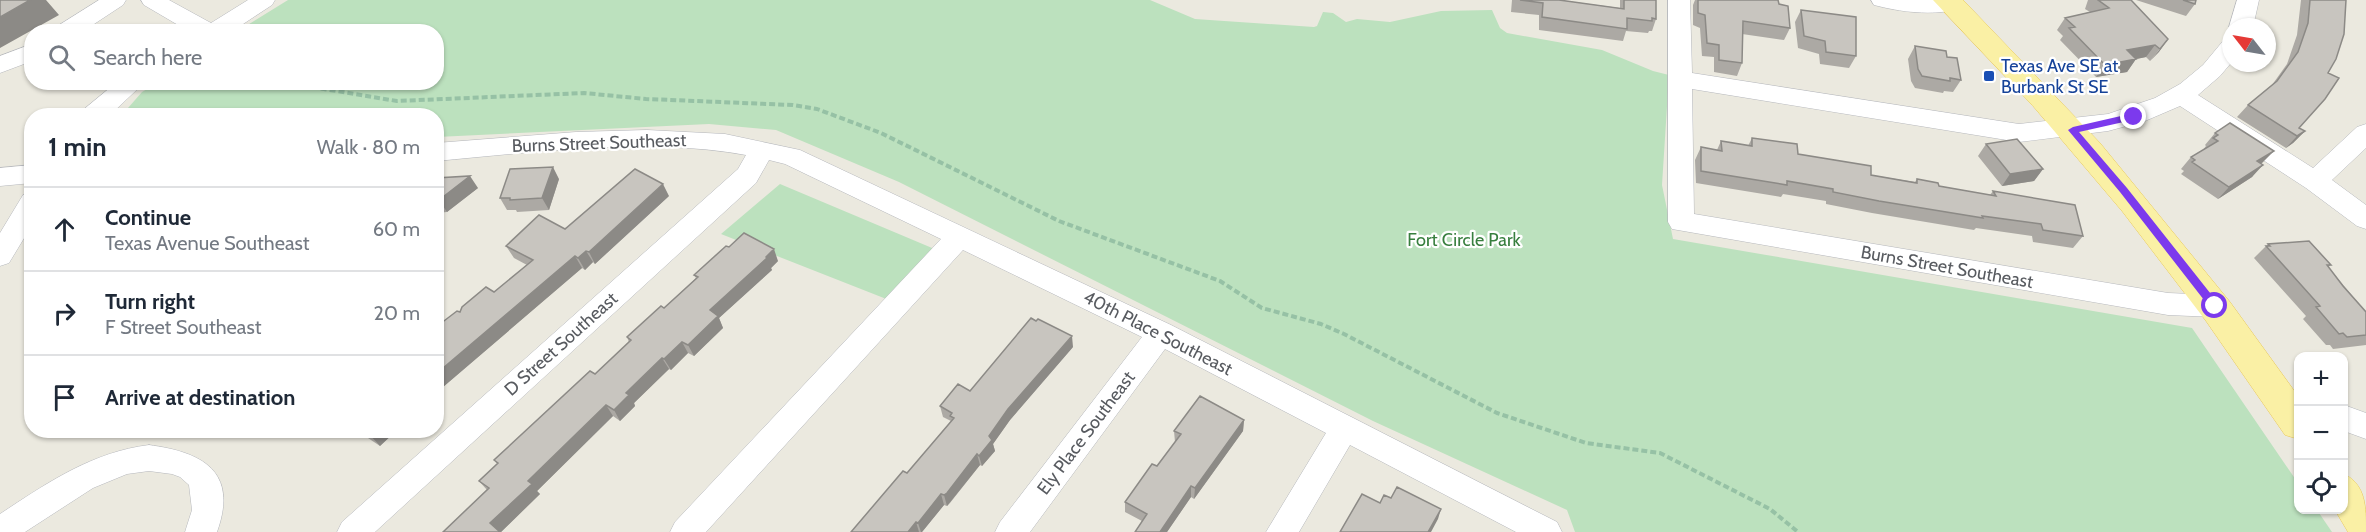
<!DOCTYPE html>
<meta charset="utf-8">
<style>
:root{--surface:#fff;--page:#f6f6f7;--text:#1f2937;--muted:#747a83;--line:#e0e1e3}
body{margin:0;font-family:Cabin,sans-serif;background:var(--page);color:var(--text)}
.controls{position:absolute;right:18px;bottom:18px;display:grid;overflow:hidden;border-radius:12px;box-shadow:0 2px 4px #0004}
.controls button{width:54px;height:54px;display:grid;place-items:center;padding:0;border:0;border-bottom:2px solid var(--line);background:var(--surface);color:var(--text);font:30px sans-serif}
.compass{position:absolute;left:2222px;top:18px;width:54px;height:54px;border-radius:50%;background:var(--surface);box-shadow:0 2px 4px #0004;rotate:301deg}
.stop{position:absolute;width:18px;height:18px;margin:-14px;border:4px solid #7c3aed;border-radius:50%;background:#fff}
.stop.end{background:#7c3aed;border-color:#fff;box-shadow:0 2px 6px #0008}
.list{margin:0;padding:0;list-style:none}
h2{display:flex;justify-content:space-between;align-items:center;height:78px;margin:0;padding:0 24px;font-size:26px}
h2 small{font-size:20px;font-weight:400;color:var(--muted)}
.list li{display:grid;grid-template-columns:39px 1fr auto;gap:18px;align-items:center;box-sizing:border-box;height:84px;padding:0 24px;border-top:2px solid var(--line)}
.list b{display:block;font-size:22px;white-space:nowrap}
.list p{margin:0;font-size:20px;white-space:nowrap;color:var(--muted)}
.list em{font-size:20px;font-style:normal;color:var(--muted)}
.icon{flex:none;width:33px;height:33px;fill:none;stroke:currentColor;stroke-width:2;stroke-linecap:round;stroke-linejoin:round}
.map{position:relative;flex:none;width:2366px;height:532px;overflow:hidden}
.search{position:absolute;background:var(--surface);box-shadow:0 2px 4px #0004;left:24px;top:24px;width:420px;height:66px;display:flex;align-items:center;gap:15px;box-sizing:border-box;padding:0 21px;border-radius:24px;color:var(--muted);font-size:22px}
.panel{position:absolute;background:var(--surface);box-shadow:0 2px 4px #0004;left:24px;top:108px;width:420px;height:330px;border-radius:24px}
.map>svg:first-child{display:block}
</style>
<div class="map">
<svg width="2366" height="532" viewBox="0 0 2366 532">
<rect width="100%" height="100%" fill="#ebe9df"/>
<path fill="#bce1be" d="M288,0H1150L1195,19L1314,27L1317,26L1323,12L1333,13L1346,22L1357,19L1390,22L1441,11L1492,10L1500,28L1507,33L1602,50L1653,71L1669,75L1662,185L1673,239L2192,328L2298,483V510H2317L2332,532H1575L1567,510L1373,421L899,182L776,130L709,124L437,137L436,116H121L142,92L157,83L436,82V32L238,31Z
M780,184L944,253L894,302L721,234Z"/>
<g fill="none" stroke-linecap="round" stroke-linejoin="round">
<defs>
<path id="minor" d="M99,0H126L123,5L82,32H53L56,27Z
M141,0H169L211,23L248,0H275L272,5L231,32H190L144,5Z
M1668,0H1690L1692,73L2019,124L2108,114L2155,98L2180,84L2203,65L2223,41L2231,39V63L2220,76L2198,95L2313,168L2357,127L2366,124V148L2332,180L2366,205V229L2357,226L2306,188L2180,106L2145,121L2108,131L2019,142L1692,89L1694,214L2168,293L2215,295L2225,298L2229,306L2225,314L2215,317L2168,315L1672,229L1668,222Z
M1871,0H1960L1962,4L1959,9C1932,16 1900,12 1874,5Z
M2237,0H2259L2253,27H2231V29L2229,27Z
M32,44V61L0,73V56Z
M117,82H145L109,116H80L83,110Z
M647,130L725,134L800,150L1171,325L1557,522L1562,532H1516L1350,445L1299,532H1266L1326,433L1165,349L1030,532H995L1000,522L1142,337L963,250L706,532H670L675,522L941,239L785,164L769,160L756,183L375,532H337L342,522L738,169L746,155C647,137 536,152 436,161V143L576,132Z
M32,165V183L0,186V168Z
M32,192V225L9,263L0,266V233L23,195Z
M2344,405L2366,413V439L2344,431Z
M149,445C202,452 239,471 217,532H185L192,510L189,485L180,477L172,474L149,471L127,474L93,488L25,532H0V514C47,483 92,452 149,445Z"/>
<path id="major" d="M1933,0H1963L2100,143L2230,302L2298,396V439L2285,435L2206,321L2122,211L2033,106Z
M2344,474C2366,485 2366,506 2366,532H2348L2335,510H2344Z"/>
</defs>
<use href="#minor" stroke="#b5b7bc" stroke-width="1"/>
<use href="#major" stroke="#e8c75a" stroke-width="1"/>
<path stroke="#96c1a5" stroke-width="4" stroke-dasharray="6 3" stroke-linecap="butt" d="M222,82L312,87L397,101L584,93L646,99L793,105L817,109L881,133L1059,221L1220,281L1262,308L1321,324L1344,334L1497,413L1586,443L1660,453L1770,509L1798,532"/>
<use href="#minor" fill="#fff" fill-rule="evenodd"/>
<use href="#major" fill="#faf0a5" fill-rule="evenodd"/>
</g>
<path fill="#aca9a4" d="M1512,0H1559L1620,8V0H1656V19L1652,31H1649L1648,33L1626,31L1623,41L1539,30V15L1511,12Z
M1695,0H1778L1779,4L1790,28L1784,40L1742,34V63L1737,76L1714,72V57L1702,56L1700,28L1693,25V5Z
M2088,0H2131L2168,39L2150,61L2146,57L2136,59L2127,72L2096,77L2060,40L2063,36L2057,30L2065,18L2090,12L2085,9Z
M2136,0H2196L2195,4L2186,16Z
M2301,0H2346L2328,73L2299,128L2305,131L2293,143L2286,148L2237,117L2248,105L2272,85L2287,64L2297,35Z
M1801,10L1856,56L1849,68L1820,64L1819,54L1798,48L1795,22Z
M1915,46L1947,57L1961,80L1953,92L1944,91L1943,93L1915,88L1911,81L1908,59Z
M2215,133L2263,162L2261,164L2252,177L2218,199L2181,174L2184,171L2181,169L2191,157L2203,150L2206,146L2205,145Z
M1752,138L1798,154L1871,175L1915,182L1917,179L1939,186L1990,195L1993,191L2083,236L2073,248L2033,242L2032,236L1976,228L1974,230L1872,213L1826,204V201L1783,194L1781,197L1696,183L1695,160L1701,147L1717,150L1721,141L1748,146Z
M1986,144L2043,169L2034,181L2002,186L1978,156Z
M436,178L478,188L447,212L436,213Z
M559,179L549,210L517,212L516,210H507L500,198Z
M669,196L595,264L593,262L585,270L582,268L436,393V327L460,312L494,292L527,265L514,258L506,246Z
M2268,244L2331,265L2328,267L2366,312V345L2333,349L2330,345H2326L2303,319L2306,316L2254,258Z
M729,247L778,261L771,268L772,270L719,318L723,328L694,356L688,353L671,370L669,369L634,403L635,406L620,421L613,416L537,491L540,494L501,532H443L487,490L479,481L497,464L494,460L595,374L629,342L627,337L664,308L696,278L694,275Z
M1073,347L1010,420L993,444L995,451L982,466L980,465L950,503L947,506L944,505L922,532H851L907,473L951,421L943,417L940,406L970,391Z
M1244,420L1243,431L1194,499L1191,497L1167,532H1135L1142,521L1125,512V502L1157,466L1175,442L1174,431Z
M356,430H397L380,446Z"/>
<path fill="#8c8a86" d="M30,0H46L59,15L0,48V17Z
M2168,39L2159,52L2150,61L2160,49Z
M2155,45L2146,57L2122,62L2136,59L2127,72L2096,77L2105,65L2127,50Z
M2305,131L2293,143L2286,148L2297,136Z
M2274,151L2263,162L2246,173L2257,161Z
M2263,165L2252,177L2218,199L2229,187Z
M553,167L559,179L549,210L542,198Z
M2043,169L2034,181L2002,186L2010,174Z
M470,176L478,188L447,212L439,200Z
M663,184L669,196L595,264L589,252Z
M774,249L778,261L771,268L772,270L719,318L723,328L694,356L688,345L710,310Z
M586,251L593,262L585,270L578,258Z
M575,256L582,268L436,393V374Z
M1072,336L1073,347L1010,420L993,444L995,451L982,466L979,456L989,436L1008,409Z
M682,342L688,353L671,370L664,359Z
M662,358L669,369L634,403L635,406L620,421L614,410L626,393Z
M606,405L613,416L537,491L540,494L501,532H498L490,523L528,481Z
M1244,420L1243,431L1194,499L1195,488Z
M375,430H397L380,446L370,435Z
M977,454L980,465L947,506L944,495Z
M1191,486V497L1167,532H1160Z
M941,494L944,505L922,532H921L918,523Z
M1441,509L1438,519L1431,532H1428Z
M916,522L919,532H908Z"/>
<path fill="#c8c5bf" stroke="#8c8a86" stroke-width="1.5" d="M0,0H30L0,17Z
M1520,0H1559L1624,9V0H1656V19L1652,18V21L1627,18V29L1542,17L1543,3Z
M1698,0H1778L1779,4L1788,6L1790,28L1743,21L1742,63L1719,60V45L1707,43L1705,15L1698,13Z
M2098,0H2131L2168,39L2160,49L2155,45L2127,50L2136,59L2105,65L2069,28L2075,27L2065,18L2109,8Z
M2183,0H2196L2195,4Z
M2310,0H2346L2344,34L2336,59L2328,73L2339,78L2325,99L2299,128L2305,131L2297,136L2248,105L2277,81L2298,52L2308,23Z
M1801,10L1856,17V56L1826,52L1825,41L1804,36Z
M1915,46L1946,51L1947,57L1957,58L1961,80L1950,78V81L1922,76L1918,69Z
M2230,123L2274,151L2257,161L2263,165L2229,187L2192,162L2195,160L2191,157L2218,141L2213,138L2218,135L2215,133Z
M1752,138L1797,144L1798,154L1871,166V175L1917,183V179L1938,183L1939,186L1996,196L1993,191L2075,205L2083,236L2043,230L2041,224L1982,216L1983,218L1879,201L1833,192V189L1787,181V185L1701,171V147L1722,151L1721,141L1752,146Z
M2017,139L2043,169L2010,174L1986,144Z
M553,167L542,198L510,200V198H500L510,169Z
M635,169L663,184L589,252L586,251L578,258L575,256L436,374V327L457,311L460,312L462,307L486,287L494,292L533,260L506,246L539,215L565,229Z
M470,176L439,200H436V178Z
M744,233L774,249L766,257L767,258L710,310L718,316L688,345L682,342L664,359L662,358L626,393L629,395L614,410L606,405L528,481L532,484L490,523L500,532H443L489,488L479,481L498,463L494,460L590,371L595,374L631,340L627,337L661,306L664,308L698,277L694,275L726,246L729,247Z
M2309,241L2331,265H2327L2343,286L2366,312V335L2347,337L2343,333L2339,334L2316,307L2320,306L2266,246H2270L2268,244Z
M1031,318L1036,321L1038,319L1072,336L1008,409L989,436L992,440L979,456L977,454L947,493L944,495L941,494L918,523L916,522L908,532H851L903,471L907,473L954,418L950,416L952,413L940,406L958,384L970,391Z
M1200,396L1244,420L1195,488L1191,486L1160,532H1135L1147,514L1125,502L1152,464L1157,466L1181,434L1174,431Z
M363,430H375L370,435Z
M1397,487L1441,509L1428,532H1340L1362,494L1380,503L1384,495L1391,498Z"/>
<path fill="#7c3aed" d="M2134,113L2138,117L2137,119L2079,132L2127,188L2218,303V309H2211L2120,192L2068,130L2073,127Z"/>
<rect fill="#1a4fb4" stroke="#fff" stroke-width="2" x="1983" y="70" width="12" height="12" rx="3"/>
<g text-anchor="middle" stroke-width="4.5" stroke-linejoin="round" paint-order="stroke">
<g font-size="18" fill="#164399" stroke="#fff" text-anchor="start">
<text x="2001" y="72">Texas Ave SE at<tspan x="2001" dy="21">Burbank St SE</tspan></text>
</g>
<g font-size="18" fill="#585b60" stroke="#fff">
<text transform="translate(599 143) rotate(-2)" y="6">Burns Street Southeast</text>
<text transform="translate(1947 267) rotate(10)" y="6">Burns Street Southeast</text>
<text transform="translate(1158 333) rotate(27)" y="6">40th Place Southeast</text>
<text transform="translate(561 344) rotate(-42)" y="6">D Street Southeast</text>
<text transform="translate(1086 433) rotate(-53)" y="6">Ely Place Southeast</text>
</g>
<g font-size="18" fill="#387f3f" stroke="#fff">
<text x="1464" y="246">Fort Circle Park</text>
</g>
</g>
</svg>
<div class="controls">
<button>+</button>
<button>−</button>
<button><svg class="icon" aria-label="locate" viewBox="0 0 24 24"><circle cx="12" cy="12" r="6"/><path d="M12 2v4M12 18v4M2 12h4M18 12h4"/></svg></button>
</div>
<svg class="compass" viewBox="-18 -18 36 36"><path d="M0-13l5 13h-10z" fill="#e53935"/><path d="M0 13l5-13h-10z" fill="#747a83"/></svg>
<div class="stop" style="left:2215px;top:306px"></div>
<div class="stop end" style="left:2134px;top:117px"></div>
<div class="search"><svg class="icon" aria-label="search" viewBox="0 0 24 24"><circle cx="10" cy="10" r="6"/><path d="M15 15l6 6"/></svg>Search here</div>
<section class="panel">
<h2>1 min<small>Walk · 80 m</small></h2>
<ul class="list">
<li><svg class="icon" aria-label="ahead" viewBox="0 0 24 24"><path d="M12 20V5M6 11l6-6 6 6"/></svg><div><b>Continue</b><p>Texas Avenue Southeast</p></div><em>60 m</em></li>
<li><svg class="icon" aria-label="right" viewBox="0 0 24 24"><path d="M7 20v-9h11M14 6l5 5-5 5"/></svg><div><b>Turn right</b><p>F Street Southeast</p></div><em>20 m</em></li>
<li><svg class="icon" aria-label="arrive" viewBox="0 0 24 24"><path d="M6 21V4h12l-3 4 3 4H6"/></svg><div><b>Arrive at destination</b></div></li>
</ul>
</section>
</div>
